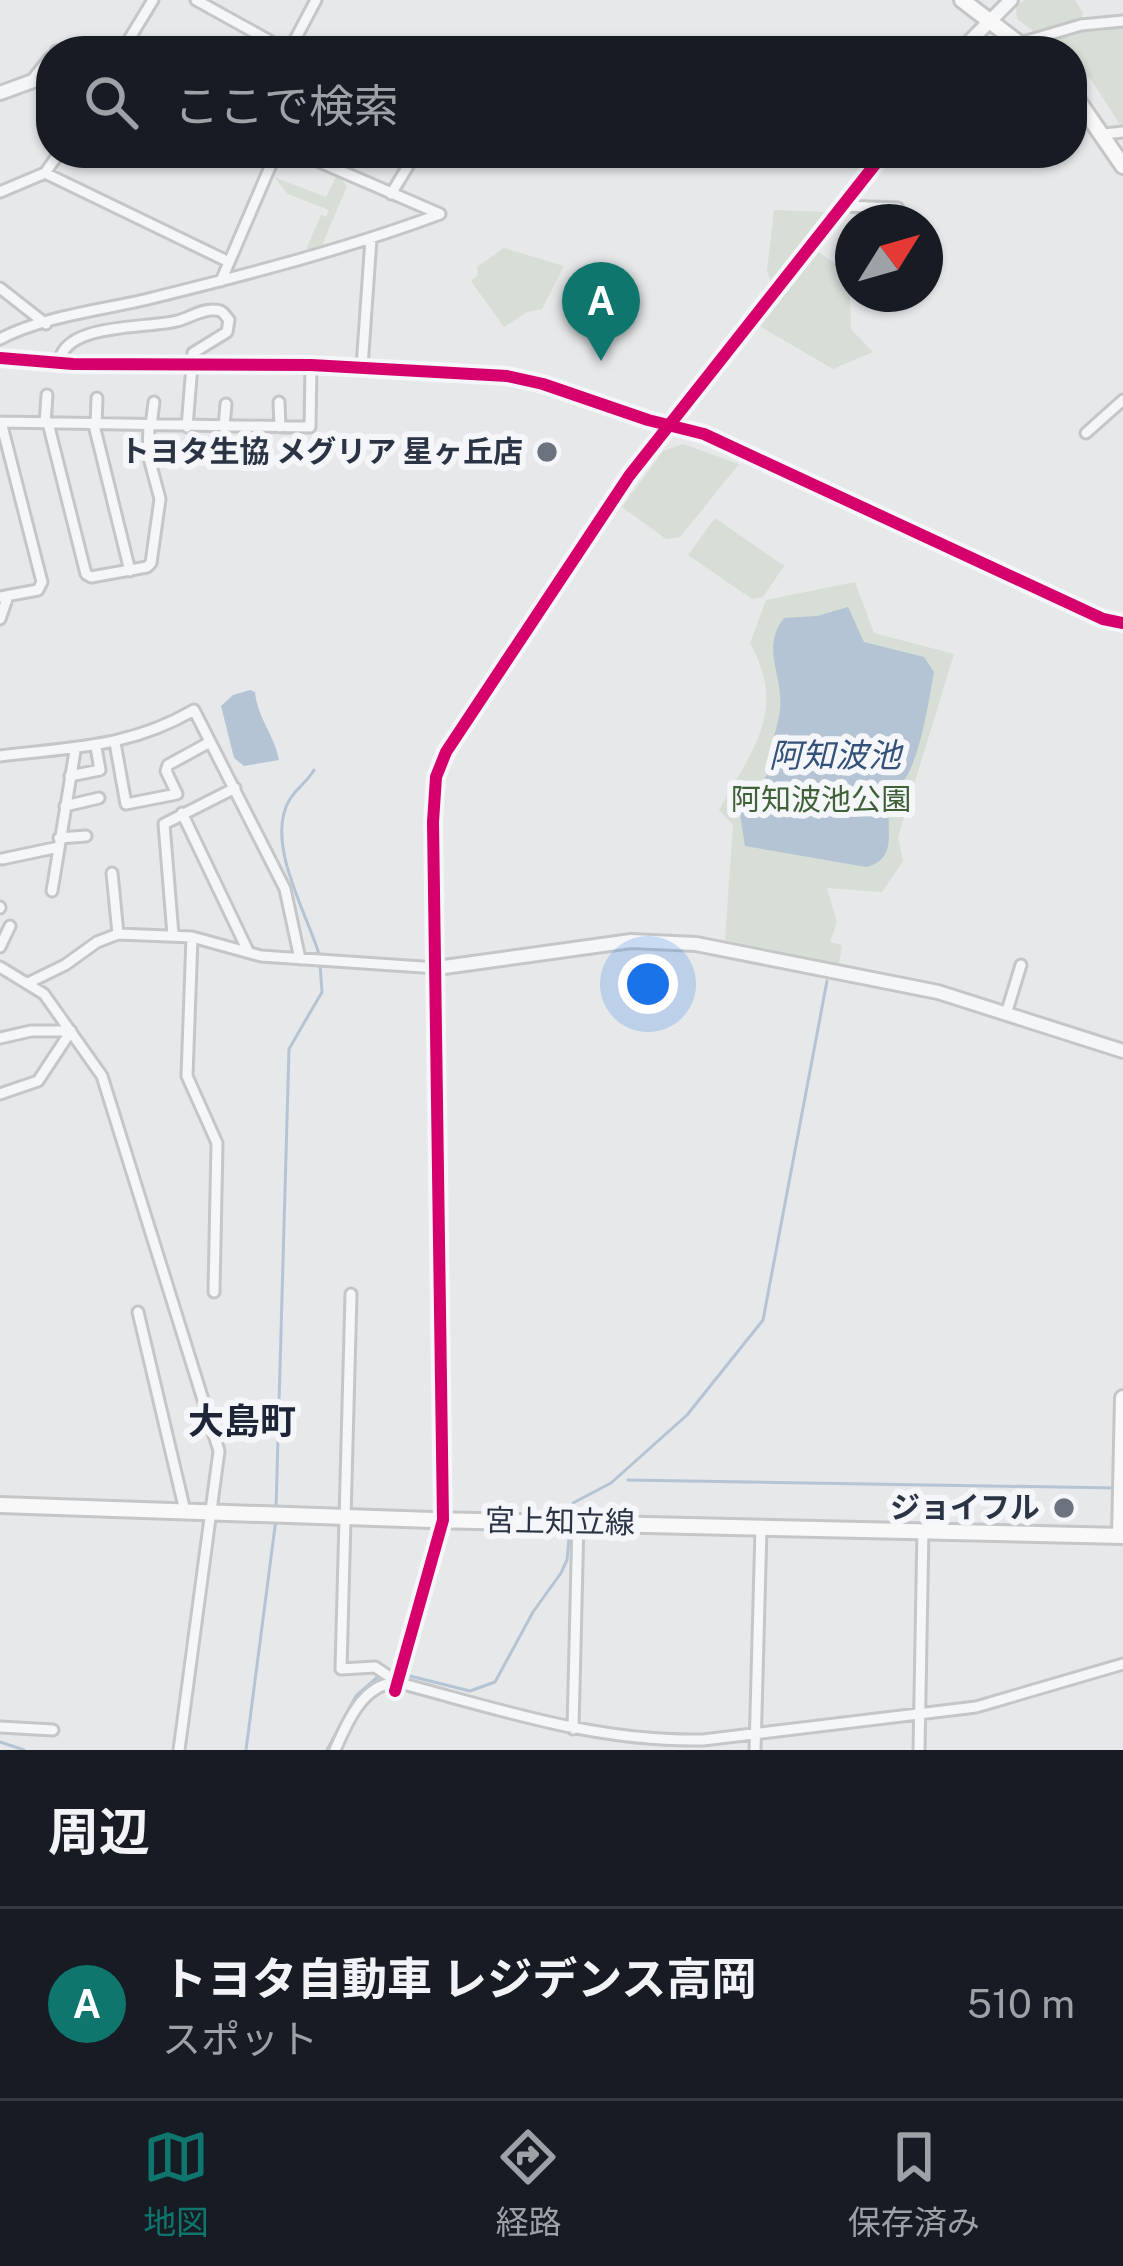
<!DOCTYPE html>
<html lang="ja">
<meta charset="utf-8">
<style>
:root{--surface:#171b24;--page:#20242c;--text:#f1f3f6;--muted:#9ea1a6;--line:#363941;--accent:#0f766e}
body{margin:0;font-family:"Public Sans","Noto Sans JP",sans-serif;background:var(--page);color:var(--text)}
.compass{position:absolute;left:835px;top:204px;width:108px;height:108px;border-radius:50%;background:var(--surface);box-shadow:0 3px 9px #0004;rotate:53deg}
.you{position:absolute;left:648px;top:984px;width:42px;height:42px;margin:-30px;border:9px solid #fff;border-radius:50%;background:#1a73e8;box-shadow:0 0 0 18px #1a73e833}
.badge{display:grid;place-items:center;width:78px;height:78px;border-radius:50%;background:var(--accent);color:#fff;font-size:39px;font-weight:700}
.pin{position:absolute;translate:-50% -99px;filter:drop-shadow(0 3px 6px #0008)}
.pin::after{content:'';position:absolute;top:63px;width:42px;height:36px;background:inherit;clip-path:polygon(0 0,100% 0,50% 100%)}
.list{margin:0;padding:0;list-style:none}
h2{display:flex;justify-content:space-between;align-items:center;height:156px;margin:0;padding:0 48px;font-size:51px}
h2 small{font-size:39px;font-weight:400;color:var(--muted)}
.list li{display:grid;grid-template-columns:78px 1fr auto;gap:36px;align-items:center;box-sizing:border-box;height:192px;padding:0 48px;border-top:3px solid var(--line)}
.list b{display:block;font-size:45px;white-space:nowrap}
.list p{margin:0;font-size:39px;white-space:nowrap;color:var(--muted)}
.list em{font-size:39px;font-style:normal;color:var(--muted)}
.icon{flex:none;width:66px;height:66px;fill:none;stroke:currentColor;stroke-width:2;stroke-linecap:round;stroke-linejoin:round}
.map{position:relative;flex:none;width:1123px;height:1750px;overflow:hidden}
.search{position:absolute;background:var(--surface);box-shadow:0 3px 9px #0004;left:36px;right:36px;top:36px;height:132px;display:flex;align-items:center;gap:30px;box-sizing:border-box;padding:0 42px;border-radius:48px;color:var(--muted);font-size:45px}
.sheet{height:348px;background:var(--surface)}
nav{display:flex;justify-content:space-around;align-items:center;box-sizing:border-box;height:168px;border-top:3px solid var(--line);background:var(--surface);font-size:33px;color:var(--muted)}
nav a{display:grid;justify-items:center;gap:6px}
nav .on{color:var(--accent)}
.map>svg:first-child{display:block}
</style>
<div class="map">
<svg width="1123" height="1750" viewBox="0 0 1123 1750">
<rect width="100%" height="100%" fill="#e6e8ea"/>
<path fill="#d6ded6" d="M1025,0H1075L1083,13L1081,21L1037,34L1017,19L1016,6Z
M1123,25V128H1122L1090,78L1072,64V51H1056L1042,40L1083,28Z
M337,175L347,186L320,250L310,253L307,247L321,215L326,217L329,210L288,194L274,177L326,197Z
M774,210L826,212L829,215L773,287L767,271Z
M504,248L564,266L542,309L527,312L504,327L471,281L478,275L477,267Z
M814,249L849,273L851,329L873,352L833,369L756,324Z
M683,444L739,464L680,537L666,539L622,507L663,451Z
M715,518L784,566L763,597L752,599L688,555Z
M855,582L874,633L954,654L898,837L903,861L882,892L827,888L837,922L830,942L842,945L839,964L725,940L733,825L719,810C752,750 788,711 750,643L766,600Z"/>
<path fill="#b4c4d5" d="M848,607L864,642L924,657L934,672C928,704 923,742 909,772C905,781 897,786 893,795C880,819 904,858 866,867L745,846L740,814L772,767C767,747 778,730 780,710C784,677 760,648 784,618L817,616Z
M250,690L255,692C257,717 275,736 279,760L244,766L234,758L221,706L233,695Z"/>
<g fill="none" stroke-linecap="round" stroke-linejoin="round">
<path stroke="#b4c4d5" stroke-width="3" d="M314,770C307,782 297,788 290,799C264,841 306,911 319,954
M628,1480L1115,1488
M276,1509L289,1049L322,992L320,964
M570,1518L573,1503L611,1483L687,1415L763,1320L827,981
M402,1674L470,1691L495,1682L533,1612L561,1573L567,1560L570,1528
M0,1742L24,1750
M246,1750L276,1519
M327,1750L356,1696L380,1675"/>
<defs>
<path id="minor" d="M196,0L288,51
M1020,43L1081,25L1123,21
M56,51H63
M122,51L153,0
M289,51L316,0
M1104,134L1123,132
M299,153L440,214
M45,173L229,262
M0,192L45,173L59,153
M391,194L416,153
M843,206L898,208
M221,281L276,153
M0,288L46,324
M0,339C43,316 104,310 152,298C249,274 346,249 440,214
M59,364C62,322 147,329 177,321C189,318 202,309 214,310C223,310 223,313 229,320L227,332L193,353L187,427
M362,367L371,239
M279,402L280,427
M0,422L310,427L311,365
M45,423L47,395
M48,423L86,574L91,577L147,567L151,563L160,499L148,454L149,426
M94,425L130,571
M96,425L97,398
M151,426L154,402
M224,427L226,404
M1086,433L1123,400
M0,597L38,590L42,582L1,422
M0,619L8,596
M115,743L126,804L177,794L166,771L168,765L210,742
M0,756C71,747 129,748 194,710L285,889L300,959
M70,776L100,770L96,747
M65,806L99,798
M182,813L248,951
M59,838L86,836
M2,859L59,847
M112,873L118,934
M52,891L75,751
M0,908V907
M173,935L164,824L235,788
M192,937L187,1076L217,1143L214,1292
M0,947L10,926
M0,967L44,994L102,1076L219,1451L179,1750
M30,982L65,965L97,942L118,934L192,937L261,956L437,968
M1006,1014L1021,965
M0,1038L31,1031H71
M0,1094L38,1081L71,1031
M351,1294L341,1669L375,1667L399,1683C502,1710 595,1742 703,1740L976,1707L1123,1664
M138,1312L185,1511
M0,1727L53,1730
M573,1729L578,1521
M335,1750C346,1725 362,1685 394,1683
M755,1750L761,1528
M919,1750L923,1529"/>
<path id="tertiary" d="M960,51L1011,0
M0,93L33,81L51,59
M0,358L73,364L311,365L507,376L543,384L648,420L704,434L1103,619L1123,623
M437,968L631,941L696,944L938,992L1123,1051
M395,1691L443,1520L433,822L436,777L446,752L629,476L884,153"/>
<path id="secondary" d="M962,0L1029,51
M1072,92L1123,166
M0,1505L432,1520L1123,1536
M1120,1536L1123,1398"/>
</defs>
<use href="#minor" stroke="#c4c6c8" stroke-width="15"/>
<use href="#tertiary" stroke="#c4c6c8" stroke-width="18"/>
<use href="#secondary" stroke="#c4c6c8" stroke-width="20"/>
<use href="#minor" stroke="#f5f6f7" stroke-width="9"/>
<use href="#tertiary" stroke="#f5f6f7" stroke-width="12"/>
<use href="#secondary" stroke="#f8f8f8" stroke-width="14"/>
<defs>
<path id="cycleway" d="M0,358L73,364L311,365L507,376L543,384L648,420L704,434L1103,619L1123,623
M395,1691L443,1520L433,822L436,777L446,752L629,476L884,153"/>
</defs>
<use href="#cycleway" stroke="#f4f6f9" stroke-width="20"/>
<use href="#cycleway" stroke="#d6006c" stroke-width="12"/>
</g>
<g fill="#6c737f" stroke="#f4f6f9" stroke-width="4.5">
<circle cx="547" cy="452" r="12"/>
<circle cx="1064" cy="1508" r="12"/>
</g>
<g text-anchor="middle" stroke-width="12" stroke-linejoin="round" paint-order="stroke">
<g font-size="30" font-weight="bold" fill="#2b3445" stroke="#f4f6f9" text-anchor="end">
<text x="523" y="462">トヨタ生協 メグリア 星ヶ丘店</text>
<text x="1040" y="1518">ジョイフル</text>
</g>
<g font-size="30" fill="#3f6138" stroke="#f4f6f9">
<text x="821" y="810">阿知波池公園</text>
</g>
<g font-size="30" fill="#2b3445" stroke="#f4f6f9">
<text transform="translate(560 1522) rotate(1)" y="10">宮上知立線</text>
</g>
<g font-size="33" font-style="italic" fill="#34527a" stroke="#f4f6f9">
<text x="835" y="767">阿知波池</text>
</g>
<g font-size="36" font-weight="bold" fill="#1d2536" stroke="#f4f6f9">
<text x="242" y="1434">大島町</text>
</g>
</g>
</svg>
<svg class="compass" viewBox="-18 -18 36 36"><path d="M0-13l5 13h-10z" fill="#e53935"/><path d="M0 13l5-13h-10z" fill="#9ea1a6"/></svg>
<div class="you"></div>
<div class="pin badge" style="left:601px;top:361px">A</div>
<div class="search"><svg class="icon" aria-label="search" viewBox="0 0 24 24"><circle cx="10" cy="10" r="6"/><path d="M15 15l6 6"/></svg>ここで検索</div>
</div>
<section class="sheet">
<h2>周辺<small></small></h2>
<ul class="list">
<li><span class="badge">A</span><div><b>トヨタ自動車 レジデンス高岡</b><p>スポット</p></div><em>510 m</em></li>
</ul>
</section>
<nav>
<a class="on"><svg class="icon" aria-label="map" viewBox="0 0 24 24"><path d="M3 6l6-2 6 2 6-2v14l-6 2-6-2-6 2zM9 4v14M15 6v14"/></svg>地図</a>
<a><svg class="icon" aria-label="directions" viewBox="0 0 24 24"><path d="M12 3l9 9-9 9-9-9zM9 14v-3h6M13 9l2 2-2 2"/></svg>経路</a>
<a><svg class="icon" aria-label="saved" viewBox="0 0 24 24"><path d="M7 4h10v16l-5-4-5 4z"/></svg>保存済み</a>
</nav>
